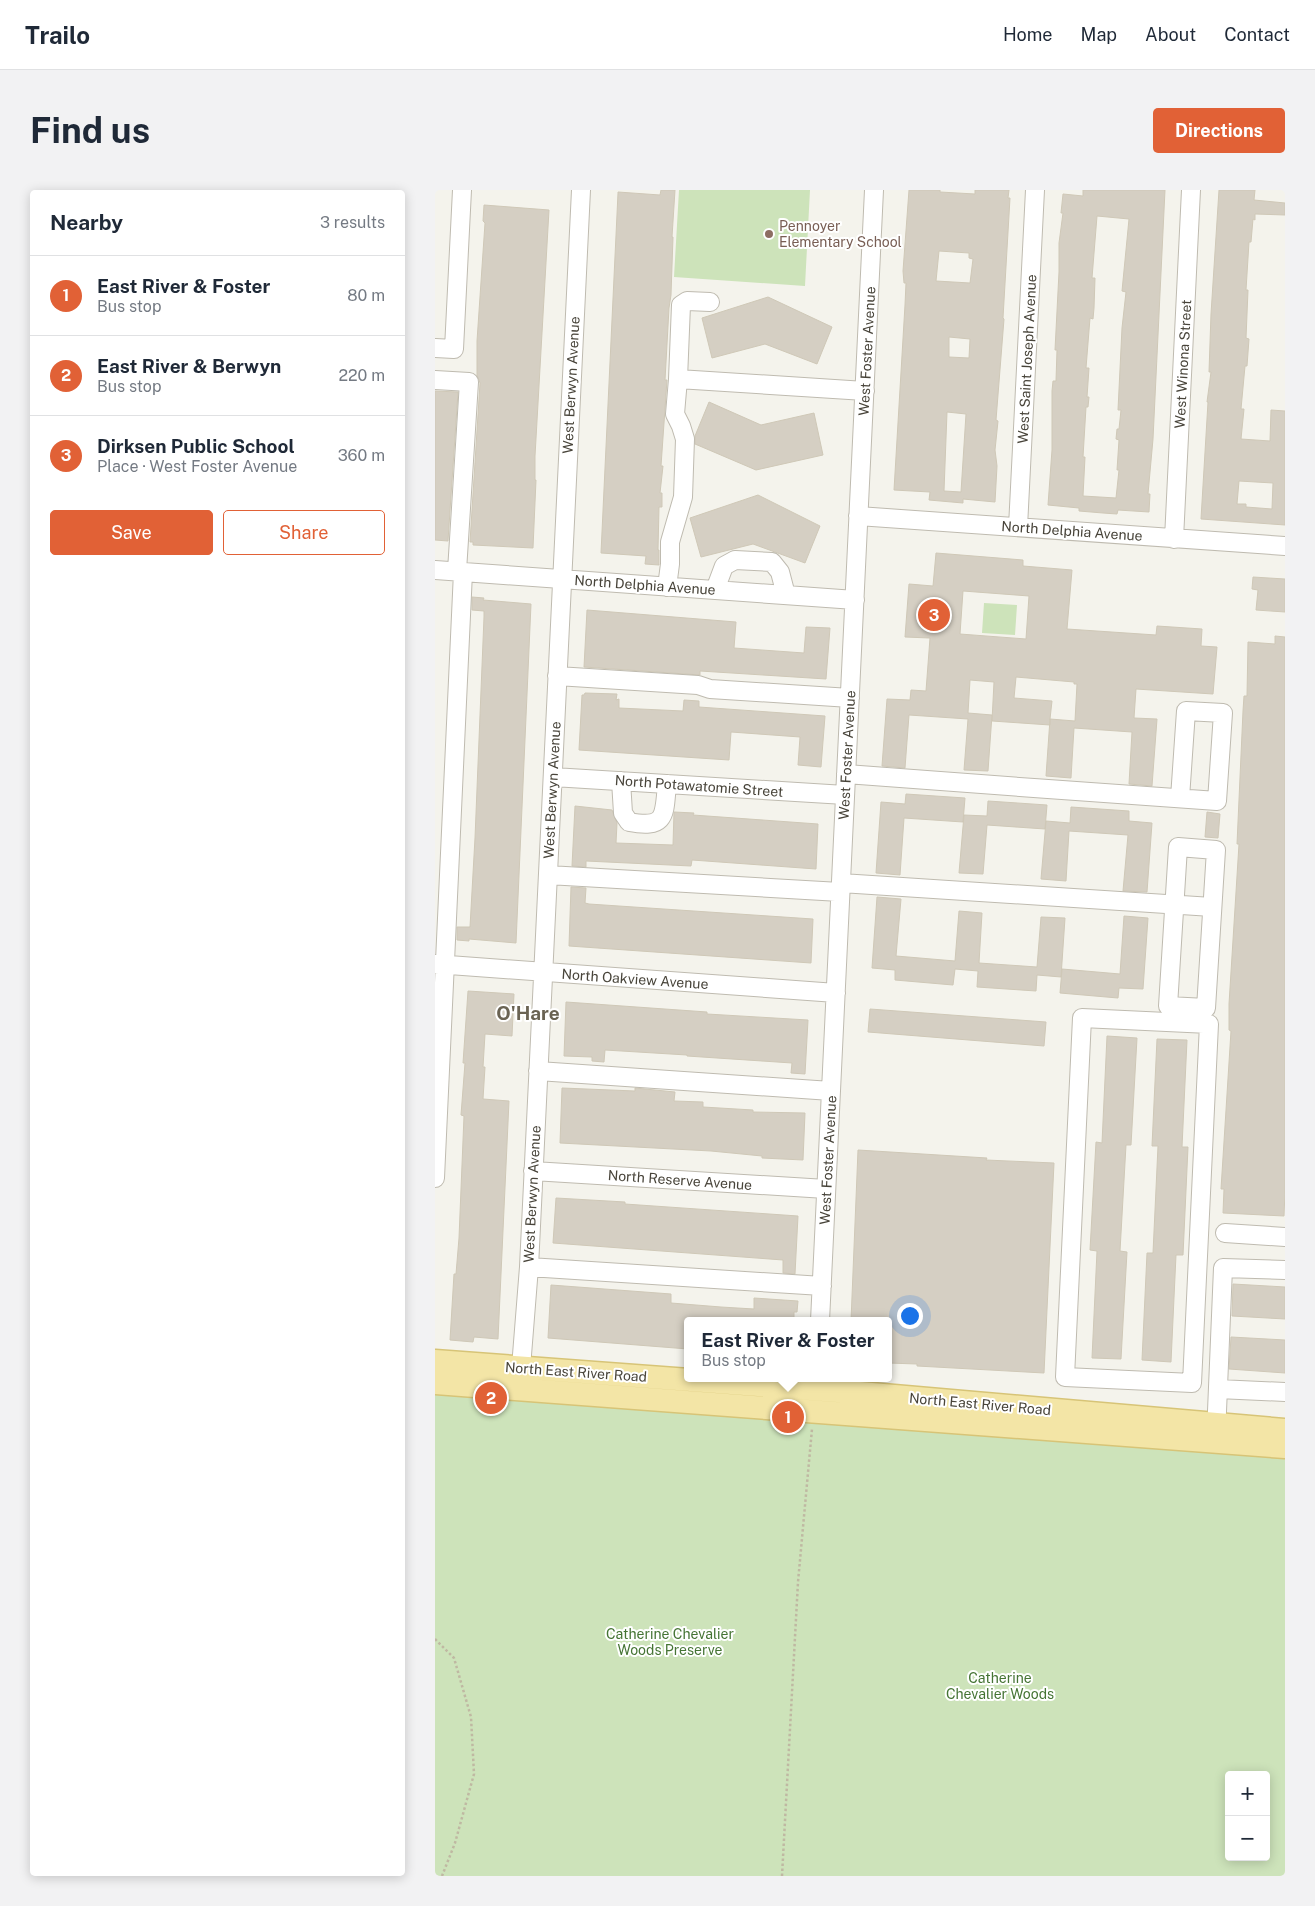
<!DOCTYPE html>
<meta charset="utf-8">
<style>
:root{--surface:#fff;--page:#f2f2f3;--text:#1f2937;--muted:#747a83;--line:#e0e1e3;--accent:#e16136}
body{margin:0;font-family:"Public Sans",sans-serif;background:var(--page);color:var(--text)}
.controls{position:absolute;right:15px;bottom:15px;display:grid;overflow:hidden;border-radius:5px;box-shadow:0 2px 12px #0003}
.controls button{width:45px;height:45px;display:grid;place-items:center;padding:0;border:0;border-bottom:1px solid var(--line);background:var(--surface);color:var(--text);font:25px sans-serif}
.you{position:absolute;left:474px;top:1125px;width:18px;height:18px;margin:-12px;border:4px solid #fff;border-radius:50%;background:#1a73e8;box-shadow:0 0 0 8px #1a73e833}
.badge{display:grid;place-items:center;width:32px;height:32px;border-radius:50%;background:var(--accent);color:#fff;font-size:16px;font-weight:700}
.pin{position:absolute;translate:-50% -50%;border:2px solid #fff;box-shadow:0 1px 5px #0006}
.popup{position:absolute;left:249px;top:1127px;width:208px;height:65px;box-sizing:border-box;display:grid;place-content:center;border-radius:5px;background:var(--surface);filter:drop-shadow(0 1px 4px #0005);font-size:16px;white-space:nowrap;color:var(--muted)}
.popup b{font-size:19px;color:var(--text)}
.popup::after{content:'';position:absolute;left:50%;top:100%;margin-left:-10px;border:10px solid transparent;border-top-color:var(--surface)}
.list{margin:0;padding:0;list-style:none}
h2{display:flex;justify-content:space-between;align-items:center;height:65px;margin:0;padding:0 20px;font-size:21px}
h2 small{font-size:16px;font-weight:400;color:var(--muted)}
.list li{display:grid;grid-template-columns:32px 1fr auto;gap:15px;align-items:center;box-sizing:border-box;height:80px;padding:0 20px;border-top:1px solid var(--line)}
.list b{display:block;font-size:19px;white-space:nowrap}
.list p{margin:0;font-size:16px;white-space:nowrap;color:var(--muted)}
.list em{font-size:16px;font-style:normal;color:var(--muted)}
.actions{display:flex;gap:10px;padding:15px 20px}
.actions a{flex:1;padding:11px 0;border:1px solid var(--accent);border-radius:5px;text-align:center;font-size:18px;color:var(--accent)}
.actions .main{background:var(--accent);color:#fff}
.map{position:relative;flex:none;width:850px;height:1686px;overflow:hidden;border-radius:5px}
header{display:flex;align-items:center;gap:30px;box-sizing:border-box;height:70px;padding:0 25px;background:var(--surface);border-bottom:1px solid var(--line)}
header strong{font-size:24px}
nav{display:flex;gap:28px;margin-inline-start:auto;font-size:18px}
.intro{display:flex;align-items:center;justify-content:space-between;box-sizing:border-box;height:120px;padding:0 30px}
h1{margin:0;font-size:35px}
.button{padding:12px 22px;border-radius:5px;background:var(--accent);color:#fff;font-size:18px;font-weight:700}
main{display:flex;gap:30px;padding:0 30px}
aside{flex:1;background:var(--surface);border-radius:5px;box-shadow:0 2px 12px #0003}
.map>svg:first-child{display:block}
</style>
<header>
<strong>Trailo</strong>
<nav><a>Home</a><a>Map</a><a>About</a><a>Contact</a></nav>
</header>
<div class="intro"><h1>Find us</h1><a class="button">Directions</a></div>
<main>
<aside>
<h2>Nearby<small>3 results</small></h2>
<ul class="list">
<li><span class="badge">1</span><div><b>East River &amp; Foster</b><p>Bus stop</p></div><em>80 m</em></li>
<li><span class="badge">2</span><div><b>East River &amp; Berwyn</b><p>Bus stop</p></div><em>220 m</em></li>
<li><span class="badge">3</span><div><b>Dirksen Public School</b><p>Place · West Foster Avenue</p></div><em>360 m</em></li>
</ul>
<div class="actions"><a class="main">Save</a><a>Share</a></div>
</aside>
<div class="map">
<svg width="850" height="1686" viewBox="0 0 850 1686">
<rect width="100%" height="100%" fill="#f4f3ec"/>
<path fill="#cde3ba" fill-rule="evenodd" d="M244,0H375L370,96L239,87Z
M549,413L582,415L580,445L547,443Z
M0,1200L850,1266V1686H0ZM794,1585H831V1667H794Z"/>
<path fill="#d5cfc3" stroke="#cfc8b7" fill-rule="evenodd" d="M226,0H240L237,47H238L236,105L234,118L230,190H232L226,276H228L225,303H227V317H224L223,360H224V375L210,374L211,366L166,363L183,3V2L225,5Z
M474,0H505V2L540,4V0H574L573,8H575L568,128L569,129L561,230L563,231L560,260L562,276L560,312L528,309V313L494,310L495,302L459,300L470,115L471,93H469L468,81ZM504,61L534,63V68L538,69L535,93L501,91ZM514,147L535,149L534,168L514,167ZM512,222L531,224L526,302L509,301Z
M648,0H730L718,249L713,304H715L714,322L683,320L682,324L668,323L644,321V318L613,315L617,260V201L618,191H621L622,160H620L624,82V53L628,23H626L628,4L648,6ZM662,26L694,29L687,101L691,102L687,138L683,220H686L684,239H682L681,249L684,250L682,280H684L681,308L648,306L650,267H648L651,217H653L654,207H652L654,178H651L655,128L658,129L659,118L660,88H657Z
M784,0H820L819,10L850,13V25L820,24V30L818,29L816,52H814L811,100H813L811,148L814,149L812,176H810L806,219H809L806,249L835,251L836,220L850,221V335L766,329L773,212H772L776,182H774L776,124ZM804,291L838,293L837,319L811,317V314H802Z
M49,15L114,20L100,266V290H101L98,358L38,355V352H35L45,193L42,185V151L50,33L48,31Z
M333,107L397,137L382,174L330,154L277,168L267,128Z
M0,201L23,202L13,351L0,350Z
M274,212L326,235L379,223L388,265L321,280L260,254V246Z
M323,305L385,336L370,373L318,354L266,367L255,328Z
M501,363L588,370V376L637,380L632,439L721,445L722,436L767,439L766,456L782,457L778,504L701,499L699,528L722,529L717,596L694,594L697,542L639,538L636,588L611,586L615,529V535L557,531L559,492L535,490L533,523L557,525L553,581L529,580L533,529L474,525L470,578L447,576L452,509L475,510L476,500L491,501L495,448L470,447L474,394L498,396ZM528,401L594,406L591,449L525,444ZM581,487L639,492V494H642L640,531L615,529L617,511L579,508Z
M818,387L850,389V422L821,420L823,400L817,399Z
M37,407L49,408L48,410L96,414L81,753L34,749V751L22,750V737H35L40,648L49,427V421L37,420Z
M152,420L301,432L299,458L369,463L371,437L395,438L391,489L265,481V485L149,477Z
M840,446L850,447V1001L849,1026L788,1023L789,999H786L796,841L794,840V814L804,654H802L808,521L809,506H812L813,452L840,454Z
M150,503L182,504L181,510L184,509V518L248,521L249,510L264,511V517L390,526L386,577L363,575L365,547L296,542L294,570L144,560L147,505H149Z
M471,604L530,608L528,632L469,628L465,685L441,683L446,612L470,614Z
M553,611L612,615L610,639L552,635L548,684L524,683L529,625L552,626Z
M140,616L177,620L182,633L181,653L238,655L239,622L259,623L258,625L383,634L381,679L257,670L256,676L151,671V677L137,676Z
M636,617L694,621V631L717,633L712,702L688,701L693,645L634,641L631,691L606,689L611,631L635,633Z
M772,622L785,624L783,648L770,647Z
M136,697L151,698L150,713L154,714L378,729L376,773L134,756Z
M442,707L466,709L461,766L520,771L524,721L547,723L544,773L602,777L606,727L630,728L626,787L602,785L601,801L542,797L543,781L520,779L518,795L460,790V780L437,778Z
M689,726L713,728L708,799L684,798L683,808L625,803L627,779L685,784Z
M33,801L79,804L77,846L50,844L48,877H50L48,909L74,911L63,1149L39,1147L38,1152L15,1150L19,1084H21L24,1048L29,926L26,925L30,873H28Z
M131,812L272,822V824L373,830L370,884L356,883L357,873L252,866V865L170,860L169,872L157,871V867L129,866Z
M435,819L611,832L609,856L433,842Z
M672,846L702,848L696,955H691L685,1061L692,1062L686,1169L657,1168L662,1061L655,1060L661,952L667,953Z
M722,849L752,850L747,957H753L748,1065H741L736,1172L707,1170L712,1063H718L723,956H717Z
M127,898L200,901V898L240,902L239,911L268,912V917L318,920V922L370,923L368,970L327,968V966L276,961L125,953Z
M423,960L552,968L551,970L619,973L609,1183L482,1176V1174L453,1173V1131H416Z
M121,1008L190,1012V1014L363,1026L360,1084L348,1083V1070L118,1053Z
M798,1094L850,1097V1129L797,1126Z
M116,1095L236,1104V1113L286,1117L319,1119V1108L363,1111L362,1122H359V1131H253V1159L113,1148Z
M796,1147L850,1150V1183L794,1179Z"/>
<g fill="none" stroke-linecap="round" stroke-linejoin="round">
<defs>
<path id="minor" d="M0,158L19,159L27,0
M243,189L246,115L252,111L275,112
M0,190L34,192L22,381
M423,326L850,356
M583,337L600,0
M739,349L756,0
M0,380L420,410
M232,397L235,374V352L248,307L250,249L246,236L240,224L243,189L430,201
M280,400L289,376L300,370L337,372L345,382L351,405
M122,486L263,495L275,499L415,508
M411,584C535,594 658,602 782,611L788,523L751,521L745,608
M118,587L410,605
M186,591L188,623L194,632C232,639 229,625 232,594
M743,657L781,660L771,818L733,816Z
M113,685L405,702
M406,693L777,717
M0,774L401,803
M647,828L774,834L757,1193L630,1187Z
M103,881L396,901
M98,981L391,999
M0,988L28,382
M790,1043L850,1047
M94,1077L387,1096
M385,1131L439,0
M85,1190L94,1077L146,0
M783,1199L850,1202
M781,1245L788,1078L850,1080"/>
<path id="major" d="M0,1171L402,1201L850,1240
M0,1193L850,1257"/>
</defs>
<use href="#minor" stroke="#bfbbb0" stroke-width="20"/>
<use href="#major" stroke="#d7c477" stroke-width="25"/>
<path stroke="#bfb8a2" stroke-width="2.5" stroke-dasharray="2.5 2.5" stroke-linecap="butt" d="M0,1449L19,1468L36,1527L39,1584L20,1653L7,1686
M347,1686L363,1392L377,1239"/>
<use href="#minor" stroke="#fff" stroke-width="18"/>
<use href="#major" stroke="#f3e5a6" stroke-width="22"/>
</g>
<circle fill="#8d6e63" stroke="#fff" stroke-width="2" cx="334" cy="44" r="5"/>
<g text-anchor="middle" stroke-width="4" stroke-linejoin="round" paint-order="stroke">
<g font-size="14" fill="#785e54" stroke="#fff" text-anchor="start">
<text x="344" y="41">Pennoyer<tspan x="344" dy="16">Elementary School</tspan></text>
</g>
<g font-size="14" fill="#48443a" stroke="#fff">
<text transform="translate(432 161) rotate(-87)" y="5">West Foster Avenue</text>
<text transform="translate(592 169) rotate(-87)" y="5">West Saint Joseph Avenue</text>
<text transform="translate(748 174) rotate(-87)" y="5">West Winona Street</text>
<text transform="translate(136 195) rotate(-87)" y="5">West Berwyn Avenue</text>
<text transform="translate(637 341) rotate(4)" y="5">North Delphia Avenue</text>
<text transform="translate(210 395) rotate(4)" y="5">North Delphia Avenue</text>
<text transform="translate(412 565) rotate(-87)" y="5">West Foster Avenue</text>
<text transform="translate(264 596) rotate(4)" y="5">North Potawatomie Street</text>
<text transform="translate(117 600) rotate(-87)" y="5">West Berwyn Avenue</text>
<text transform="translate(200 789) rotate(4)" y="5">North Oakview Avenue</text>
<text transform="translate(393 970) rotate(-87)" y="5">West Foster Avenue</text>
<text transform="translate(245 990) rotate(4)" y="5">North Reserve Avenue</text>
<text transform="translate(97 1004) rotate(-87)" y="5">West Berwyn Avenue</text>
<text transform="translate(141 1182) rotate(4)" y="5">North East River Road</text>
<text transform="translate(545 1214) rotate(5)" y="5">North East River Road</text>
</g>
<g font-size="14" fill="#457434" stroke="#fff">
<text x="235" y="1449">Catherine Chevalier<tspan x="235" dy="16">Woods Preserve</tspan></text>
<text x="565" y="1493">Catherine<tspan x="565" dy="16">Chevalier Woods</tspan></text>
</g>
<g font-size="19" font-weight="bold" fill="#6a6353" stroke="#fff">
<text x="93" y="830">O'Hare</text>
</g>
</g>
</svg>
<div class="controls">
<button>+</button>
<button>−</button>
</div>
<div class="you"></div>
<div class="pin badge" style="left:353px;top:1227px">1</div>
<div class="popup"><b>East River &amp; Foster</b>Bus stop</div>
<div class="pin badge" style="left:56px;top:1208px">2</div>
<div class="pin badge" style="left:499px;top:425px">3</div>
</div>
</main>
